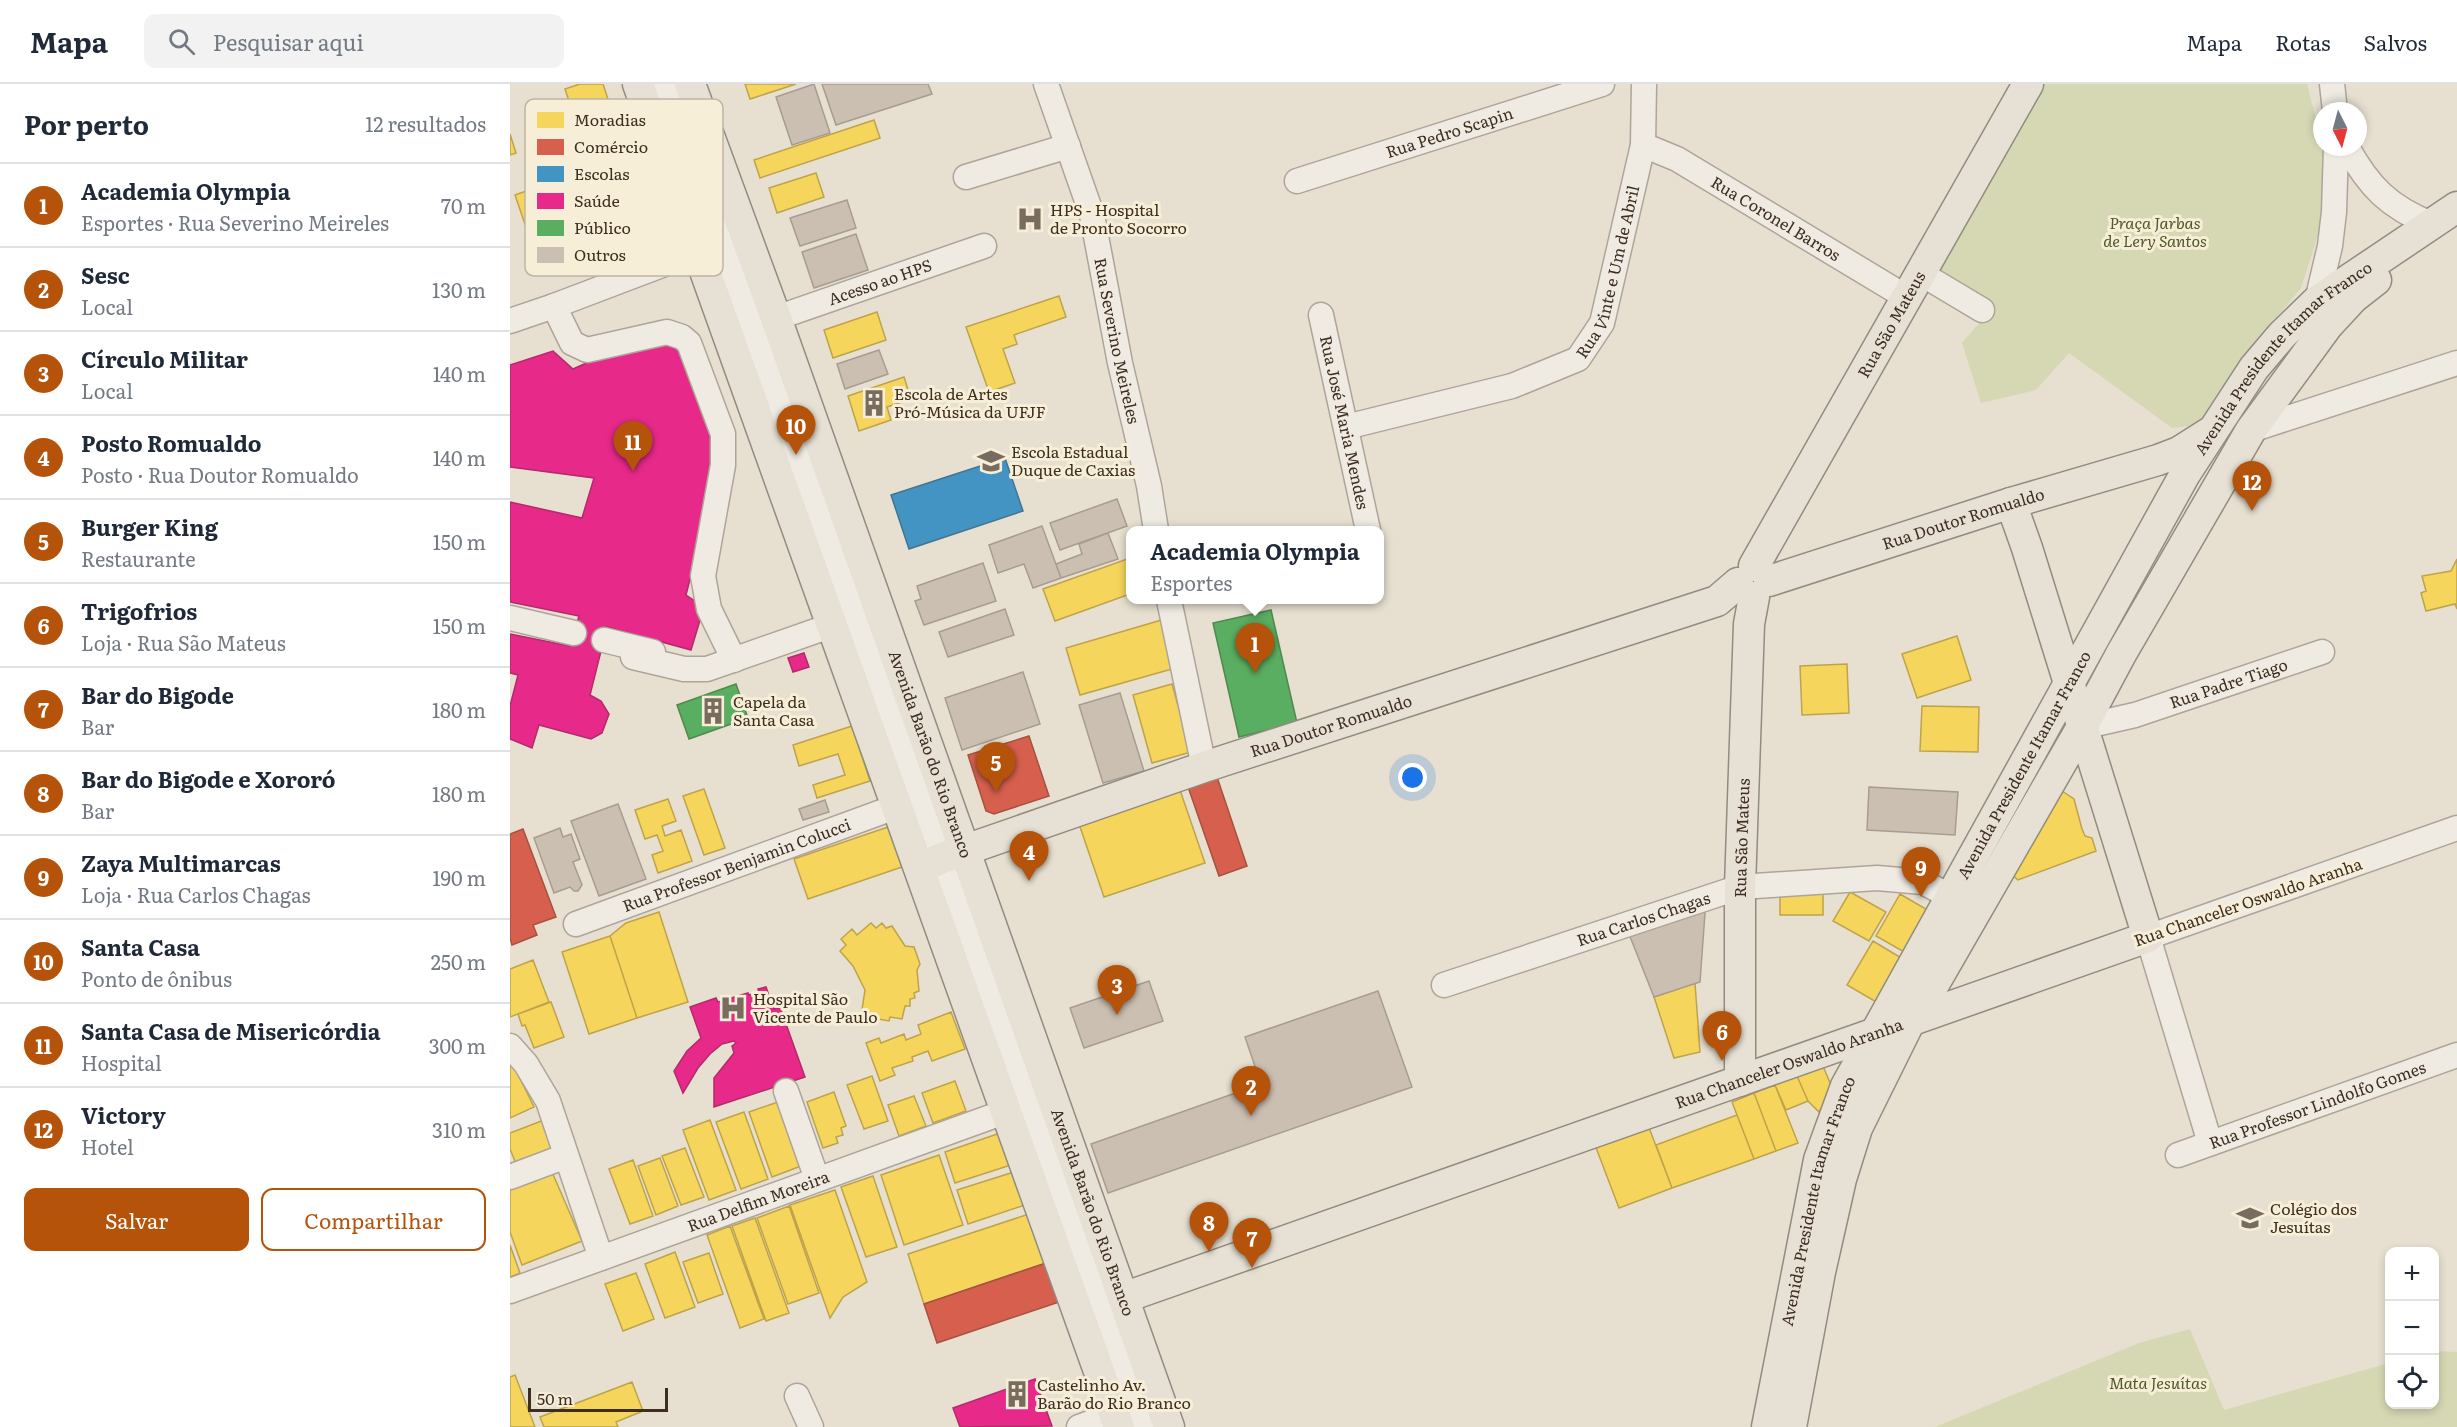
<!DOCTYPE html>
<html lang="pt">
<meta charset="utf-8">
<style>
:root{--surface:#fff;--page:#f2f2f3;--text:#1f2937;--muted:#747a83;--line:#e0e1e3;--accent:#b45309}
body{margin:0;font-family:Literata,serif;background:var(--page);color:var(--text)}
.controls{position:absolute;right:18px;bottom:18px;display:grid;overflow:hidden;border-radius:12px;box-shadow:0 3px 9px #0003}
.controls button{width:54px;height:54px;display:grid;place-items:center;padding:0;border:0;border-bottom:2px solid var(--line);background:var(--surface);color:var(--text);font:30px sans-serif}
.compass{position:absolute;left:1803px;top:18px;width:54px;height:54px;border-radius:50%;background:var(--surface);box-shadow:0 3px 9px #0003;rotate:174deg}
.scale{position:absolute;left:18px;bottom:15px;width:140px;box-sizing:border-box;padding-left:6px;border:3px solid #3d2e20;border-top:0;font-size:16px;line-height:21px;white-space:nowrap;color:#3d2e20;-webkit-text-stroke:4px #f7eed8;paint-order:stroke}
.you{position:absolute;left:903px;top:694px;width:21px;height:21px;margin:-15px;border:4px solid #fff;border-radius:50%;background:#1a73e8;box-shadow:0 0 0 9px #1a73e833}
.badge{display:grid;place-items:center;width:39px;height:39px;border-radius:50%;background:var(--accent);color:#fff;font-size:20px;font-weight:700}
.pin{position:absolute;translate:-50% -50px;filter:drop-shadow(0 2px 3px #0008)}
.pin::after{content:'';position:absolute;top:32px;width:21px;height:18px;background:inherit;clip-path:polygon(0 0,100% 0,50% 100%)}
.popup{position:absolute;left:616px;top:442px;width:258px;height:78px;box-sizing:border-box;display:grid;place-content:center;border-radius:12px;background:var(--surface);filter:drop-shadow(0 2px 4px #0005);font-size:20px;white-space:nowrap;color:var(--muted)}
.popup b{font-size:22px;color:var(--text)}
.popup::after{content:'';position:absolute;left:50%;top:100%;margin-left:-12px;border:12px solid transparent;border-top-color:var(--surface)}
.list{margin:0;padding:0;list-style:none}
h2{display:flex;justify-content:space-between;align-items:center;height:78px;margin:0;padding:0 24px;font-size:26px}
h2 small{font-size:20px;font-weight:400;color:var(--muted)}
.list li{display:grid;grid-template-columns:39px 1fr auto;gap:18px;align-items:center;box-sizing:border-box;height:84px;padding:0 24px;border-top:2px solid var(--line)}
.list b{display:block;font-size:22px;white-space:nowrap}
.list p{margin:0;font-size:20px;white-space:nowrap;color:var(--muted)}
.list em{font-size:20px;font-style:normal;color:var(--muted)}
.actions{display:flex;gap:12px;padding:18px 24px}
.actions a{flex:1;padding:14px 0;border:2px solid var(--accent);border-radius:12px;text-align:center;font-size:21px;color:var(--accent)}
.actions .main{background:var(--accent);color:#fff}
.icon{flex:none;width:33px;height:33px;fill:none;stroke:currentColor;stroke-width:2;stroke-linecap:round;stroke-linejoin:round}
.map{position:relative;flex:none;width:1947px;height:1343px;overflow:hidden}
header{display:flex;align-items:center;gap:36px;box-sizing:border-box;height:84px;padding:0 30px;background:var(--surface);border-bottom:2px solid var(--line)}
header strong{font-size:28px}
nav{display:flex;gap:33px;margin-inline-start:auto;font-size:21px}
.search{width:420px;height:54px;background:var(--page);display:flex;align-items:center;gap:15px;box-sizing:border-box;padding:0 21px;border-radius:12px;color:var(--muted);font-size:22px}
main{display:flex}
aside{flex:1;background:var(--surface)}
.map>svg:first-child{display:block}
</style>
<header>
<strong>Mapa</strong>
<div class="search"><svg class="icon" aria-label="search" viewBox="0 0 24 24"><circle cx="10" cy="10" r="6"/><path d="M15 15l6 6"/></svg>Pesquisar aqui</div>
<nav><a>Mapa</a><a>Rotas</a><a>Salvos</a></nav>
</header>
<main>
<aside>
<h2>Por perto<small>12 resultados</small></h2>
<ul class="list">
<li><span class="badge">1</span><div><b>Academia Olympia</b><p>Esportes · Rua Severino Meireles</p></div><em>70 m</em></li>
<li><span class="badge">2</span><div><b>Sesc</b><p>Local</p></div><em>130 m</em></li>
<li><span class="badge">3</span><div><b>Círculo Militar</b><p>Local</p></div><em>140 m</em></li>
<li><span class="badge">4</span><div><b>Posto Romualdo</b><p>Posto · Rua Doutor Romualdo</p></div><em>140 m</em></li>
<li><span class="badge">5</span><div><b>Burger King</b><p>Restaurante</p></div><em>150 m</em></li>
<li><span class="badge">6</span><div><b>Trigofrios</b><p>Loja · Rua São Mateus</p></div><em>150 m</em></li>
<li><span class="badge">7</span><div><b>Bar do Bigode</b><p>Bar</p></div><em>180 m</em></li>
<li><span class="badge">8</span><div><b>Bar do Bigode e Xororó</b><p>Bar</p></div><em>180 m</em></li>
<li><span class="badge">9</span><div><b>Zaya Multimarcas</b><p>Loja · Rua Carlos Chagas</p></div><em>190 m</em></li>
<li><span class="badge">10</span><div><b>Santa Casa</b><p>Ponto de ônibus</p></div><em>250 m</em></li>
<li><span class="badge">11</span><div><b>Santa Casa de Misericórdia</b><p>Hospital</p></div><em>300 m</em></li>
<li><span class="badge">12</span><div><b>Victory</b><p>Hotel</p></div><em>310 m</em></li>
</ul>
<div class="actions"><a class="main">Salvar</a><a>Compartilhar</a></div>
</aside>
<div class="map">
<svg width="1947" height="1343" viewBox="0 0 1947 1343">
<rect width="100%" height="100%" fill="#e7e0d1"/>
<path fill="#d6d7b3" d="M1532,0H1797L1812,59L1816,99L1815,127L1803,167L1791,204L1735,273L1688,341L1662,344L1559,269L1526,306L1471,319L1452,259L1483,223L1422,183Z
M1680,1245L1714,1326L1879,1279L1880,1320H1924L1925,1267L1947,1268V1343H1425L1629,1259Z"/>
<path fill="#f6d55c" stroke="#bea34a" stroke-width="1.5" d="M70,0H93L105,37L69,48L55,5Z
M235,0H286L240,15Z
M364,36L370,54L250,94L244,76Z
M0,50L6,69L0,71Z
M136,68L151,113L107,128L91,83Z
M306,89L314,113L267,129L259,104Z
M50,95L65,139L20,155L5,111Z
M549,212L556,233L504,251L507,260L493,265L505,299L479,308L456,243Z
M367,228L376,256L323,274L314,246Z
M394,293L401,315L377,323L381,336L349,347L338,312Z
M620,474V510L545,537L533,505Z
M1947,475V525L1945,520L1916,527L1911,509L1916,507L1912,492L1941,487Z
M655,535L669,583L570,611L556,564Z
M1447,552L1461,596L1407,614L1392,570Z
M1337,580L1339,629L1292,631L1290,582Z
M662,600L681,668L642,679L623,611Z
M1412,622L1469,623L1468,668L1410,667Z
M342,642L360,697L307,714L303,701L335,691L328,670L289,682L283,661Z
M194,705L215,764L194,771L173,712Z
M670,706L695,779L594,813L569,740Z
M1552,707L1564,715L1572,745L1575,752L1582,754L1586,767L1508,796L1502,791Z
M158,715L166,737L152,742L155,752L171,746L182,777L148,789L142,771L153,767L147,751L135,755L125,726Z
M378,743L392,783L298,815L284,775Z
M1270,806H1313V831H1270Z
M1340,808L1376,828L1359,857L1323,837Z
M1390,810L1421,828L1396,869L1366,852Z
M149,828L178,918L127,934L100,852L116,839Z
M361,839L366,844L372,839L376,844L382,842L395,862L404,863L410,880L407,886L409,907L404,909L405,914L400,915V922H395L392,935L380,933L379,937L351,932L355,906L343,882L330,867L336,861L331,855L342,845L347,851Z
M100,852L127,934L79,950L52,868Z
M1363,857L1393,875L1368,919L1337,901Z
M23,876L39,918L0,933V885Z
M1185,899L1190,968L1164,974L1144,913Z
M41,918L54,953L24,964L15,941L12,942L8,930Z
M441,928L455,965L422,977L418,967L402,973L403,977L382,984L385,991L370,997L356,959L369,954L371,959L394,950L396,956L411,950L408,941Z
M2,978L24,1023L0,1034V979Z
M1313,982L1323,1006L1309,1028L1298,1017L1287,992Z
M362,992L378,1037L354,1045L337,1001Z
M1287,992L1298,1017L1276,1026L1265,1001Z
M445,997L456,1027L423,1039L412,1009Z
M1265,1001L1288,1059L1266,1067L1244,1009Z
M324,1008L336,1042L331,1044L333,1051L326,1053L328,1059L313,1064L297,1018Z
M1244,1009L1266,1067L1244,1075L1222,1018Z
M404,1012L416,1042L389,1052L378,1021Z
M268,1018L291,1082L262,1093L239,1028Z
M234,1028L258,1095L231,1105L206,1038Z
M1227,1031L1244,1075L1162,1104L1146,1061Z
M34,1036L46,1067L7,1082L0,1065V1049Z
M200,1036L226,1106L199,1116L173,1046Z
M1138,1041L1162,1104L1109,1124L1085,1061Z
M493,1048L504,1080L445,1099L435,1068Z
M175,1064L194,1113L171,1121L152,1072Z
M429,1071L453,1141L394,1161L371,1091Z
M150,1074L168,1122L146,1131L128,1082Z
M123,1076L143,1132L120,1140L99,1085Z
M507,1087L518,1120L458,1140L447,1106Z
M42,1088L72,1157L12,1181L0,1148V1102Z
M363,1092L387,1163L356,1173L331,1103Z
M325,1106L357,1198L333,1213L320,1234L280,1121Z
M279,1122L309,1209L278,1220L247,1134Z
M519,1130L536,1179L414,1220L398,1170Z
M245,1134L279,1229L256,1237L222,1142Z
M220,1142L254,1235L230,1244L197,1151Z
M0,1161L10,1189L0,1193Z
M165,1168L185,1223L155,1234L135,1180Z
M199,1169L213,1210L188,1219L173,1178Z
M126,1189L144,1235L113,1247L95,1200Z
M5,1291L25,1343H0V1293Z
M122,1298L133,1327L106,1338L108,1343H34L30,1333Z"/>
<path fill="#d6604d" stroke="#a85140" stroke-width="1.5" d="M519,652L539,712L484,730L476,727L458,671Z
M706,690L737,782L709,792L677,700Z
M13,745L46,833L23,841L27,851L2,861L0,854V750Z
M536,1179L549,1218L427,1259L414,1220Z"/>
<path fill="#4393c3" stroke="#417592" stroke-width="1.5" d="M495,374L513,427L399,465L381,411Z"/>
<path fill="#e7298a" stroke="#b42a6a" stroke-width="1.5" d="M133,254L158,256L169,265L183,285L208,384L176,511L194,523L181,566L97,543L80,611L91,617L99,630L92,649L81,655L29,641L22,664L0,655V622L8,591L0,589V550L60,562L69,532L0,518V418L72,434L84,394L0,383V281L43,267L63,285Z
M294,569L299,583L283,588L278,574Z
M256,903L264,925L270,923L295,993L204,1023V994L224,969L222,962L226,959L224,957L212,960L200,970L188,984L173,1009L164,987L177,967L191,954L180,923L206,914L208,918L238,909L239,911L249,908L248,905Z
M525,1295L542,1342L450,1343L443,1324Z"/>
<path fill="#5aae61" stroke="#51884e" stroke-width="1.5" d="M761,526L787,639L729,653L703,539Z
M226,600L238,634L179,655L167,621Z"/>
<path fill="#cbbfb2" stroke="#a89c90" stroke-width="1.5" d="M304,0L320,49L282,61L266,13Z
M312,0H418L422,10L326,41Z
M337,116L346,144L290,162L280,134Z
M346,150L358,186L304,204L292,168Z
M369,266L378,290L335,305L327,280Z
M607,415L617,442L550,466L540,439Z
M532,442L551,494L523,504L514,480L488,489L479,461Z
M598,449L608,475L551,494L546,480L572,470L569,460Z
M473,479L486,517L414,541L405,517L411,515L407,502Z
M495,525L504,551L438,573L429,548Z
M513,588L530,640L452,666L435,614Z
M610,609L634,687L593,699L569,621Z
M1359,703L1448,708L1445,751L1357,746Z
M315,716L319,728L293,736L289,725Z
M108,720L136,795L89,812L61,737Z
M50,744L53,753L61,750L70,775L63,778L72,801L68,807H64L60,803L44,809L24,754Z
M1183,821L1195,829L1190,898L1144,913L1117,845Z
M639,897L653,937L574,964L560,924Z
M868,907L902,1003L598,1109L581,1060L751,1000L735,953Z"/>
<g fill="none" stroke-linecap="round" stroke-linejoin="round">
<defs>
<g id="minor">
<path d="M154,0L436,785L632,1343"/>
<path id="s1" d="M536,0L582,131L610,279L639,402L646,446"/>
<path d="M1822,0L1825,27"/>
<path id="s2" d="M1133,61L1167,75L1396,213"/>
<path d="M1837,63C1859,103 1879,123 1921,140"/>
<path d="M456,93L558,62"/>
<path id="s3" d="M787,97L1092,0"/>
<path d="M1410,189L1472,226"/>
<path d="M1807,217L1820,162L1824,128L1826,63"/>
<path d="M44,222L189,167"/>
<path id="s4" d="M811,231L858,446"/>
<path d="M0,237L44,222L62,259L77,266L157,248L172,253L179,259L213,350V381L193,492L199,525L224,576"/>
<path id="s5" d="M249,240L474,162"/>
<path id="s6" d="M836,343L1002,302L1068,275L1092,239L1133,61L1134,0"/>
<path d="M1741,346L1947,279"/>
<path d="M659,516L694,683"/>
<path d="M0,534L64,549"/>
<path d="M94,556L143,568"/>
<path d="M123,573L174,585H197L337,536"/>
<path id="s7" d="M1572,643L1625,631L1812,568"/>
<path id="s8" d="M66,840L388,722"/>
<path id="s9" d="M934,901L1230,803L1367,794L1413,798L1441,813"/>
<path d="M0,962L16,980L38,1017L91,1174"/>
<path d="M276,1007L307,1095"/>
<path d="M1700,1059L1638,853L1947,744"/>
<path id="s10" d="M1668,1071L1947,971"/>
<path d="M0,1093L56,1072"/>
<path id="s11" d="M0,1207L511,1022"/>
<path d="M287,1312L301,1343"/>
<path d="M569,1343L605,1330"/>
</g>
<g id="major">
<path d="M128,0L609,1343"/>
<path id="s12" d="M180,0L266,234L659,1343"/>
<path id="s13" d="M1244,482L1518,0"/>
<path id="s14" d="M1259,497L1501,419L1648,376L1669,368L1699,349"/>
<path id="s15" d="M410,784L432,774L694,683L1207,517L1228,499"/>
<path id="s16" d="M1230,997V803L1239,540L1244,513"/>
<path id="s17" d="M613,1214L1638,853L1517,464L1501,419"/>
<path id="s18" d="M1257,1343L1309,1076L1336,1002L1675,390L1744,284L1772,251L1807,217L1947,123"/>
<path d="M1281,1343L1310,1188L1331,1095L1347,1044L1400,937L1405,933L1572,643L1611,570L1741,346L1818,241L1843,214L1866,196"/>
</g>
</defs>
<use href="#minor" stroke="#ada599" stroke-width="27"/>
<use href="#major" stroke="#928b80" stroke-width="33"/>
<use href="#minor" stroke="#efebe3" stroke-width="24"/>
<use href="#major" stroke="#e6e1d4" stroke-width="30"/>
</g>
<defs>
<symbol id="hospital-bare" viewBox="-9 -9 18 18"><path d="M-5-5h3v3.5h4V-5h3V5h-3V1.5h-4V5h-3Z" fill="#786c5e" stroke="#f7eed8" stroke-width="2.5" paint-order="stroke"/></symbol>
<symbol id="building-bare" viewBox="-9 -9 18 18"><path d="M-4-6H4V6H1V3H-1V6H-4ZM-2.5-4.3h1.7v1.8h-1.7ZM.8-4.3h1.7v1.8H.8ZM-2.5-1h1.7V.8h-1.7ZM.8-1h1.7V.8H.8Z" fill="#786c5e" stroke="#f7eed8" stroke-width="2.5" paint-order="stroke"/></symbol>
<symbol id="school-bare" viewBox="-9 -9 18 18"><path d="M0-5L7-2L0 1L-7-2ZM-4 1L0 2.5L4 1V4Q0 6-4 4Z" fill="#786c5e" stroke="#f7eed8" stroke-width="2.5" paint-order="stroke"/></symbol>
</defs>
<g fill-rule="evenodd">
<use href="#hospital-bare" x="501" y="116" width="38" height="38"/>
<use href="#building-bare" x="345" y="300" width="38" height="38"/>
<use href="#school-bare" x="462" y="358" width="38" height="38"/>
<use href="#building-bare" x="184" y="608" width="38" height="38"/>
<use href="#hospital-bare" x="204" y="905" width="38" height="38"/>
<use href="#school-bare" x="1721" y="1115" width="38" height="38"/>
<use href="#building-bare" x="488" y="1291" width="38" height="38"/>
</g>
<g text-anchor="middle" stroke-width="6" stroke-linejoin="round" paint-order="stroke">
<g font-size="16" fill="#3d2e20" stroke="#f7eed8">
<text dy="6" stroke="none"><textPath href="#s3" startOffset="160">Rua Pedro Scapin</textPath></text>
<text dy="6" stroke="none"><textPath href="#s2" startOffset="152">Rua Coronel Barros</textPath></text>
<text dy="6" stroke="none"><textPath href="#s6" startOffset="336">Rua Vinte e Um de Abril</textPath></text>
<text dy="6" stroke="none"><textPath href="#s5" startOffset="128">Acesso ao HPS</textPath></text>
<text dy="6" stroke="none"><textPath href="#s13" startOffset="278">Rua São Mateus</textPath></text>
<text dy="6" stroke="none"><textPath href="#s1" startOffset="267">Rua Severino Meireles</textPath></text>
<text dy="6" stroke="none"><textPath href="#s18" startOffset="1204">Avenida Presidente Itamar Franco</textPath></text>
<text dy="6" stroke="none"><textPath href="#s4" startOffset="110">Rua José Maria Mendes</textPath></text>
<text dy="6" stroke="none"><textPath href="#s14" startOffset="204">Rua Doutor Romualdo</textPath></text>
<text dy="6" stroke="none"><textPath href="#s7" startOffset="153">Rua Padre Tiago</textPath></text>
<text dy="6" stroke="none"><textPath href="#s15" startOffset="435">Rua Doutor Romualdo</textPath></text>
<text dy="6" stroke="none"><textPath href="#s12" startOffset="712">Avenida Barão do Rio Branco</textPath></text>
<text dy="6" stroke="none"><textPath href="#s18" startOffset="718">Avenida Presidente Itamar Franco</textPath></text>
<text dy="6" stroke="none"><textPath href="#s16" startOffset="243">Rua São Mateus</textPath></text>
<text dy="6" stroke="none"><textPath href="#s8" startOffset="171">Rua Professor Benjamin Colucci</textPath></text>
<text transform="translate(1738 818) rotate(-19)" y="6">Rua Chanceler Oswaldo Aranha</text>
<text dy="6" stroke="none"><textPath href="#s9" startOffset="210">Rua Carlos Chagas</textPath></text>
<text dy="6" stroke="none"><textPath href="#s17" startOffset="706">Rua Chanceler Oswaldo Aranha</textPath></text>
<text dy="6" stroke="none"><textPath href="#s10" startOffset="148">Rua Professor Lindolfo Gomes</textPath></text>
<text dy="6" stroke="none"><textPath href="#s11" startOffset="264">Rua Delfim Moreira</textPath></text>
<text dy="6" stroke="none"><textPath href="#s18" startOffset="232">Avenida Presidente Itamar Franco</textPath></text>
<text dy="6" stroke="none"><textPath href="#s12" startOffset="1198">Avenida Barão do Rio Branco</textPath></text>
</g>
<g font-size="16" fill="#3d2e20" stroke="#f7eed8" text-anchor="start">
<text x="540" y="132">HPS - Hospital<tspan x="540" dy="18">de Pronto Socorro</tspan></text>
<text x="384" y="316">Escola de Artes<tspan x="384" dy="18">Pró-Música da UFJF</tspan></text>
<text x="501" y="374">Escola Estadual<tspan x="501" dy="18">Duque de Caxias</tspan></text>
<text x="223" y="624">Capela da<tspan x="223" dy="18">Santa Casa</tspan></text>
<text x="243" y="921">Hospital São<tspan x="243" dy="18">Vicente de Paulo</tspan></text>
<text x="1760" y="1131">Colégio dos<tspan x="1760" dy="18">Jesuítas</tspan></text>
<text x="527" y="1307">Castelinho Av.<tspan x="527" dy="18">Barão do Rio Branco</tspan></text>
</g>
<g font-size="16" font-style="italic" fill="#4d5a26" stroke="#f7eed8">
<text x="1645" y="145">Praça Jarbas<tspan x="1645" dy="18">de Lery Santos</tspan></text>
<text x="1648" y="1305">Mata Jesuítas</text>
</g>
</g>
<rect x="15" y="15" width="198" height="177" rx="9" fill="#f7eed8" stroke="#bfb4a1" stroke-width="1.5"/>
<rect x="27" y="28" width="27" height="16" fill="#f6d55c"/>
<rect x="27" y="55" width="27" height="16" fill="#d6604d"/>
<rect x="27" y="82" width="27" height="16" fill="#4393c3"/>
<rect x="27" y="109" width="27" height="16" fill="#e7298a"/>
<rect x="27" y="136" width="27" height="16" fill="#5aae61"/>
<rect x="27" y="163" width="27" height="16" fill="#cbbfb2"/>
<g font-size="16" fill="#3d2e20">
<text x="64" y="42">Moradias</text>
<text x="64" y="69">Comércio</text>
<text x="64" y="96">Escolas</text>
<text x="64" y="123">Saúde</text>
<text x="64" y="150">Público</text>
<text x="64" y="177">Outros</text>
</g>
</svg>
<div class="controls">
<button>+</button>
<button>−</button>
<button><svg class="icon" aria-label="locate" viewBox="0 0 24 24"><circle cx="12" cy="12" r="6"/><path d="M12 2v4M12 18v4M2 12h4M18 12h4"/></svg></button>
</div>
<svg class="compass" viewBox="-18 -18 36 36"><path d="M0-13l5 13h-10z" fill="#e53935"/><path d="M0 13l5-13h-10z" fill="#747a83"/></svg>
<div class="scale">50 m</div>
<div class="you"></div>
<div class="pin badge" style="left:745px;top:589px">1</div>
<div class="popup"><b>Academia Olympia</b>Esportes</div>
<div class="pin badge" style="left:741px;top:1032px">2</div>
<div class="pin badge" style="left:607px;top:931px">3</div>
<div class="pin badge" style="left:519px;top:797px">4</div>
<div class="pin badge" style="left:486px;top:708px">5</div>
<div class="pin badge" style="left:1212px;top:977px">6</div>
<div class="pin badge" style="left:742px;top:1184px">7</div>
<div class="pin badge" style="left:699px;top:1168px">8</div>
<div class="pin badge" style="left:1411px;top:813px">9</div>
<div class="pin badge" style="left:286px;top:371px">10</div>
<div class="pin badge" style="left:123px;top:387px">11</div>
<div class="pin badge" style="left:1742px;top:427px">12</div>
</div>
</main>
